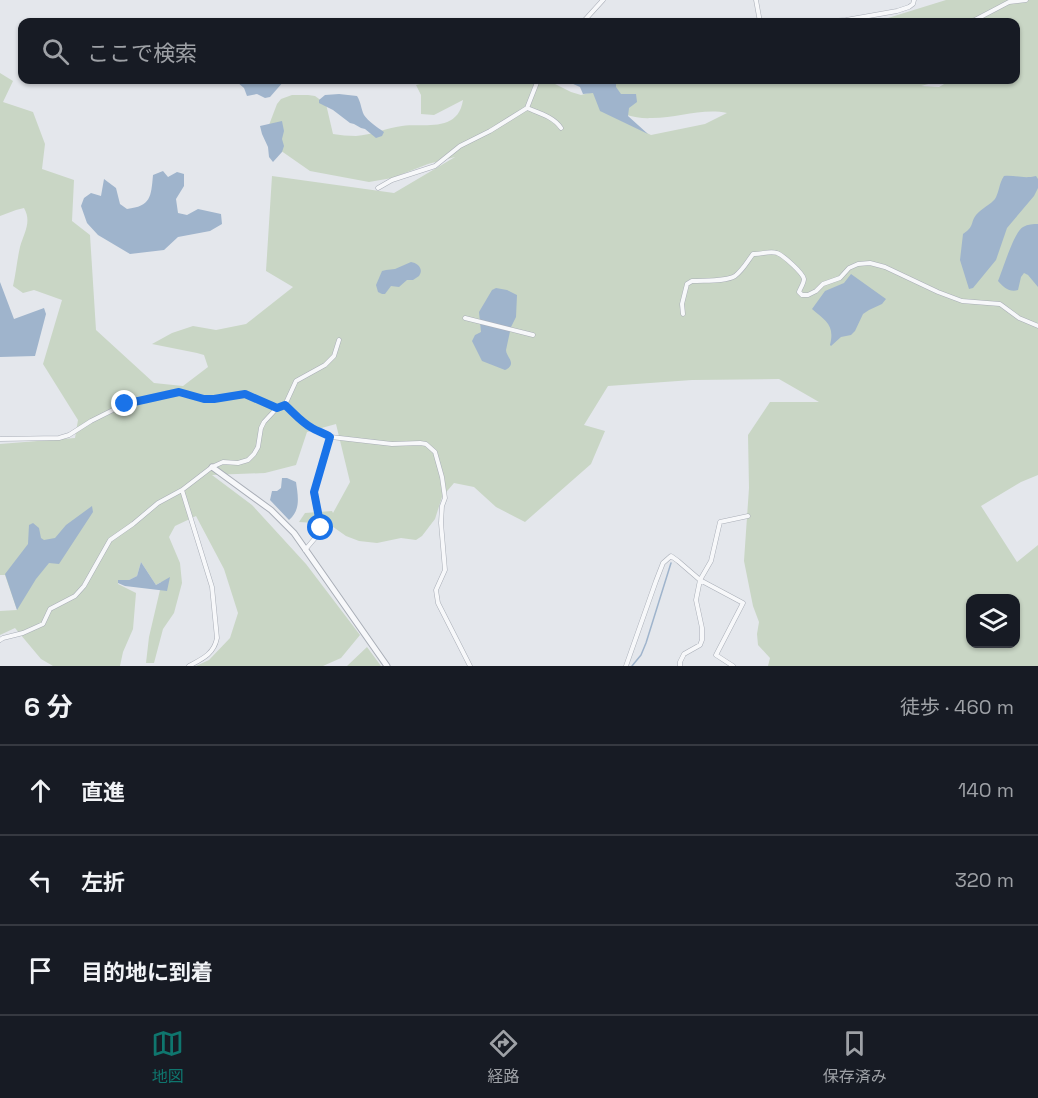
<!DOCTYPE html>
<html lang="ja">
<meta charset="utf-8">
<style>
:root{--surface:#171b24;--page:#242831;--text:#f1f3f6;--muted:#9ea1a6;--line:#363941;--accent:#0f766e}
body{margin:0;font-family:"Space Grotesk","Noto Sans JP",sans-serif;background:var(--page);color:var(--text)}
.controls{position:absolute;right:18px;bottom:18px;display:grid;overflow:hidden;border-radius:12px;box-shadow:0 2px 4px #0004}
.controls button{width:54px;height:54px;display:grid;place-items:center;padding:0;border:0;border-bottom:2px solid var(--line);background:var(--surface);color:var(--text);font:30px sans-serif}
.stop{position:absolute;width:18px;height:18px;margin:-14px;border:4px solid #1a73e8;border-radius:50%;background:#fff}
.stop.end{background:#1a73e8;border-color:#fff;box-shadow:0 2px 6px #0008}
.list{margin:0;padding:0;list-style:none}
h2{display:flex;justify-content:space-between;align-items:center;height:78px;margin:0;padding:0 24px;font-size:26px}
h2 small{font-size:20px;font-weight:400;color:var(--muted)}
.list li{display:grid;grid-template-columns:39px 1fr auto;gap:18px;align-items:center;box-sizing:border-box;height:90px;padding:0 24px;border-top:2px solid var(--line)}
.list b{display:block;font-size:22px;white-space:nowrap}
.list em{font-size:20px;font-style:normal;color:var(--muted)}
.icon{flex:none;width:33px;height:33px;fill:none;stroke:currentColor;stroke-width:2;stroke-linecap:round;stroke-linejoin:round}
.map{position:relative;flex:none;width:1038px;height:666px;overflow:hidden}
.search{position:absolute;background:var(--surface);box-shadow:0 2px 4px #0004;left:18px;right:18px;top:18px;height:66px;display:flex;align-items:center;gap:15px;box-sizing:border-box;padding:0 21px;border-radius:12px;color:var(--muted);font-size:22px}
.sheet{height:348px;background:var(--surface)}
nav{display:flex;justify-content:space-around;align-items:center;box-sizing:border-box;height:84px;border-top:2px solid var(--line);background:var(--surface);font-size:16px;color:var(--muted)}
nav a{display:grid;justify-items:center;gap:3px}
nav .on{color:var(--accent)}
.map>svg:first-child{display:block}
</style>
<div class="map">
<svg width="1038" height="666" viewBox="0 0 1038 666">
<rect width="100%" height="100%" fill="#e4e7ec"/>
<path fill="#c9d6c5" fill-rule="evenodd" d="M946,0H1038V475L1021,482L981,506L1017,562L1038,545V666H768L770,658L758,645L757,634L759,622L753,606L744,561L749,488L748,435L770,402H819L779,379L692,380L608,386L584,425L605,431L591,464L525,522L496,507L474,487L454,483L442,497L435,519L422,536L416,540L401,538L377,543L359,541L346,536L329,524L299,522L305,513L332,511L333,513L350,482L336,424L307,432L296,465L265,473L212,475L252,505L306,564L360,635L341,658L323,666H196L209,660L230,638L238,613L224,569L196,516L175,526L169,537L180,563L182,583L174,613L163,629L154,663H146L149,637L160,590H167L161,582L156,585L141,562L137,576L129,580L118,581V584L136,593L133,629L123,652L120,666H53L41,659L15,628L0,635V611L17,610L5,575H0V444L75,438L78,420L43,364L62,300L34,290L23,293L13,286C16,273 17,260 20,247C24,233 32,222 24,208L16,210L0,216V73L13,81L3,102L33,112L45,144L42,169L74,180L72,221L90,235L96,330L154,383L183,386L208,367L204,355L197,353L152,344L172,333L193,326L216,330L246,324L293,287L266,271L272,176L394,193L455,157L428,164L392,178L369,182L310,171L277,148L269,125L277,104L281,99L292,95H308L315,96L326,104L333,134C340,135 348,136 356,136C372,135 386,128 402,126C424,123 458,133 463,100L434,115L421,114V95L416,85L437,80H547L571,92L581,95L593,92L605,80H943L921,86L939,87L951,80H1016V22H875ZM606,108C622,114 635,119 652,118C678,118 702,108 727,113L705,124L651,135L600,110ZM970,598H1016V644H970Z
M367,647L381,666H347Z"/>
<path fill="#9fb4cc" d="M236,80H276L284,81L270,97L265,98L257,94L247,96L244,88L237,82Z
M566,80H616V87L621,94H636L637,102L629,108L628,116L648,134L600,111L593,93L583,94L580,87L571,83Z
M339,94L357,96C361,102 361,109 364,115C368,121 378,128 384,132L382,136L376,138L365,129L361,128L354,124L350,123L333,110L319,103V100L325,95Z
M282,121L284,131L282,139L284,146L282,152L273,162L269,157L268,147L262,134L260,126Z
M163,171L168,177L177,172L184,174V186L176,199L178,213L187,215L198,209L221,214L222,224L210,231L178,237L164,250L130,254L98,235L87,223L81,206L84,198L91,193L101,196L104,179L116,188L120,204L127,209C151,206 151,197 153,175Z
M1004,176C1015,175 1024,179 1036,176L1038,179V188L1034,196L1007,228L996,260L973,288L969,289L960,260L963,234C975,226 970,223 976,215C982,208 991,204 995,199C999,193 999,183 1004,176Z
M1038,224V287L1028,275L1024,273L1021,277L1018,290C1010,293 1003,287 998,281C1003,269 1014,232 1023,227C1028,224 1033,224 1038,224Z
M411,262C418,263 424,269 419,276L413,280H407L399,287L391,286L385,294H382L378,292L376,285L382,271L386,270L395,269Z
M851,274L886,299L882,304L869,310L863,314L855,331L851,335L841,337L831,346L830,345C835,325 826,321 812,309L825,291L844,283Z
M0,282L14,319L44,308L46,314L35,356L0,357Z
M496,288L507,290L517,295L516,317L511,327L506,350C506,357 518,364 505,370L482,361L472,341L475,335L481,332L479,312L492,290Z
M282,478H287L296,482C298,496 301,510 289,520L270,500L272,491H277L281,488Z
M92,506L93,512L59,564L49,563L36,579L17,610L5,574L28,544L29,525L33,523L39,528L41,538L44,540L55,538L66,525Z
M141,562L156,585L170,577L167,591L125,586L118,583V580H129L137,576Z"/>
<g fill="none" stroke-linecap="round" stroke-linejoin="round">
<path stroke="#9fb4cc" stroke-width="1.5" d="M632,666L641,655L646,643L671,563"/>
<defs>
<path id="minor" d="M756,0L760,22
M583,22L603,0
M817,22L846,20L897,11L909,7L913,4L914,0
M971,22L1009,2L1026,0
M527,108C539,113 554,117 561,128
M378,188L392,180L435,166L460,146L490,131L527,108L538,80
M683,314L682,304L687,284L692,281C704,280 725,282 735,276C743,270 747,262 753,254C761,255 769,250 777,253C783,255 803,273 804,279C804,283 800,289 799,292L802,295H808L816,291L823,284L840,278L849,268L858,264L870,263L885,267L938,292L962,301L1000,304L1019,318L1038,326
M465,318L533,335
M285,405C294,413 301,422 312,428C318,432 325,433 331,437L392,444L420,443L426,444L435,452L442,477L445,498L442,506L441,523L445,570L436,590L438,603L470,666
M0,439L59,438L69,435L91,421L125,404L179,392L204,399H214L245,395L277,408
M182,490L212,587L217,638C214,654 202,659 189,666
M305,550L321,531L313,493L331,437
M0,640L3,638L23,633L43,624L50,609L75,596L84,586L110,540L133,524L158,503L182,490L212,467L223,462L238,463L248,460L254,454L258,447L261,428L264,422L277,408L285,405L296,381L325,365L334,356L339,340
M626,666L656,581L663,563L671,556L678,561L700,580L743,603L716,655L733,666
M680,666V662L684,654L700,645L702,640V628L696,600L700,580L711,561L720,522L748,516"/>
<path id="tertiary" d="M212,467L271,510L294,533L387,666"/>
</defs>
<use href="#minor" stroke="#a9aeb7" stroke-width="5"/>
<use href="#tertiary" stroke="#a9aeb7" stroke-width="7"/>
<use href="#minor" stroke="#f7f8fa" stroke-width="4"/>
<use href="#tertiary" stroke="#f7f8fa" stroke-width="5"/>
</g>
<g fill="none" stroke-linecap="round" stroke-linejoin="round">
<path stroke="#1a73e8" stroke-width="8" d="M125,404L179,392L204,399H214L245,394L277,408L285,405C294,413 301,422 312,428C318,432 325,433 330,437L314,492L321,528"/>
</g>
</svg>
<div class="controls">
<button><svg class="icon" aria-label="layers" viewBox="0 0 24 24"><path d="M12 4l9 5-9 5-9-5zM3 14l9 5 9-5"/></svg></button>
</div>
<div class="stop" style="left:321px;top:528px"></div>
<div class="stop end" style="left:125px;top:404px"></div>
<div class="search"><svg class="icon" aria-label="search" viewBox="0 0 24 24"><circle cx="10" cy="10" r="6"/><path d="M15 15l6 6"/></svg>ここで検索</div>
</div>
<section class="sheet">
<h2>6 分<small>徒歩 · 460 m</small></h2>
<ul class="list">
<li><svg class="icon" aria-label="ahead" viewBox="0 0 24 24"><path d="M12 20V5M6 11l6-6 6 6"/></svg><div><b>直進</b></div><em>140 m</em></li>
<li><svg class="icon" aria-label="left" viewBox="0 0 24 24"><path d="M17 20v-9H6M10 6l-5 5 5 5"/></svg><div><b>左折</b></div><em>320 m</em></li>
<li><svg class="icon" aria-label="arrive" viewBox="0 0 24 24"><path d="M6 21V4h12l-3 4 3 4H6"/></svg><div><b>目的地に到着</b></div></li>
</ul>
</section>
<nav>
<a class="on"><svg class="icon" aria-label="map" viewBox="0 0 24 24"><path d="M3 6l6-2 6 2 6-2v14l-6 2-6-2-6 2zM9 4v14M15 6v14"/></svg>地図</a>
<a><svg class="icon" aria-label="directions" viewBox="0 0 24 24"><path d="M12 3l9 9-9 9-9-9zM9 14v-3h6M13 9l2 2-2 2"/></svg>経路</a>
<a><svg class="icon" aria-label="saved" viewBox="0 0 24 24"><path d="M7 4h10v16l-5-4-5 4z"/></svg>保存済み</a>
</nav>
